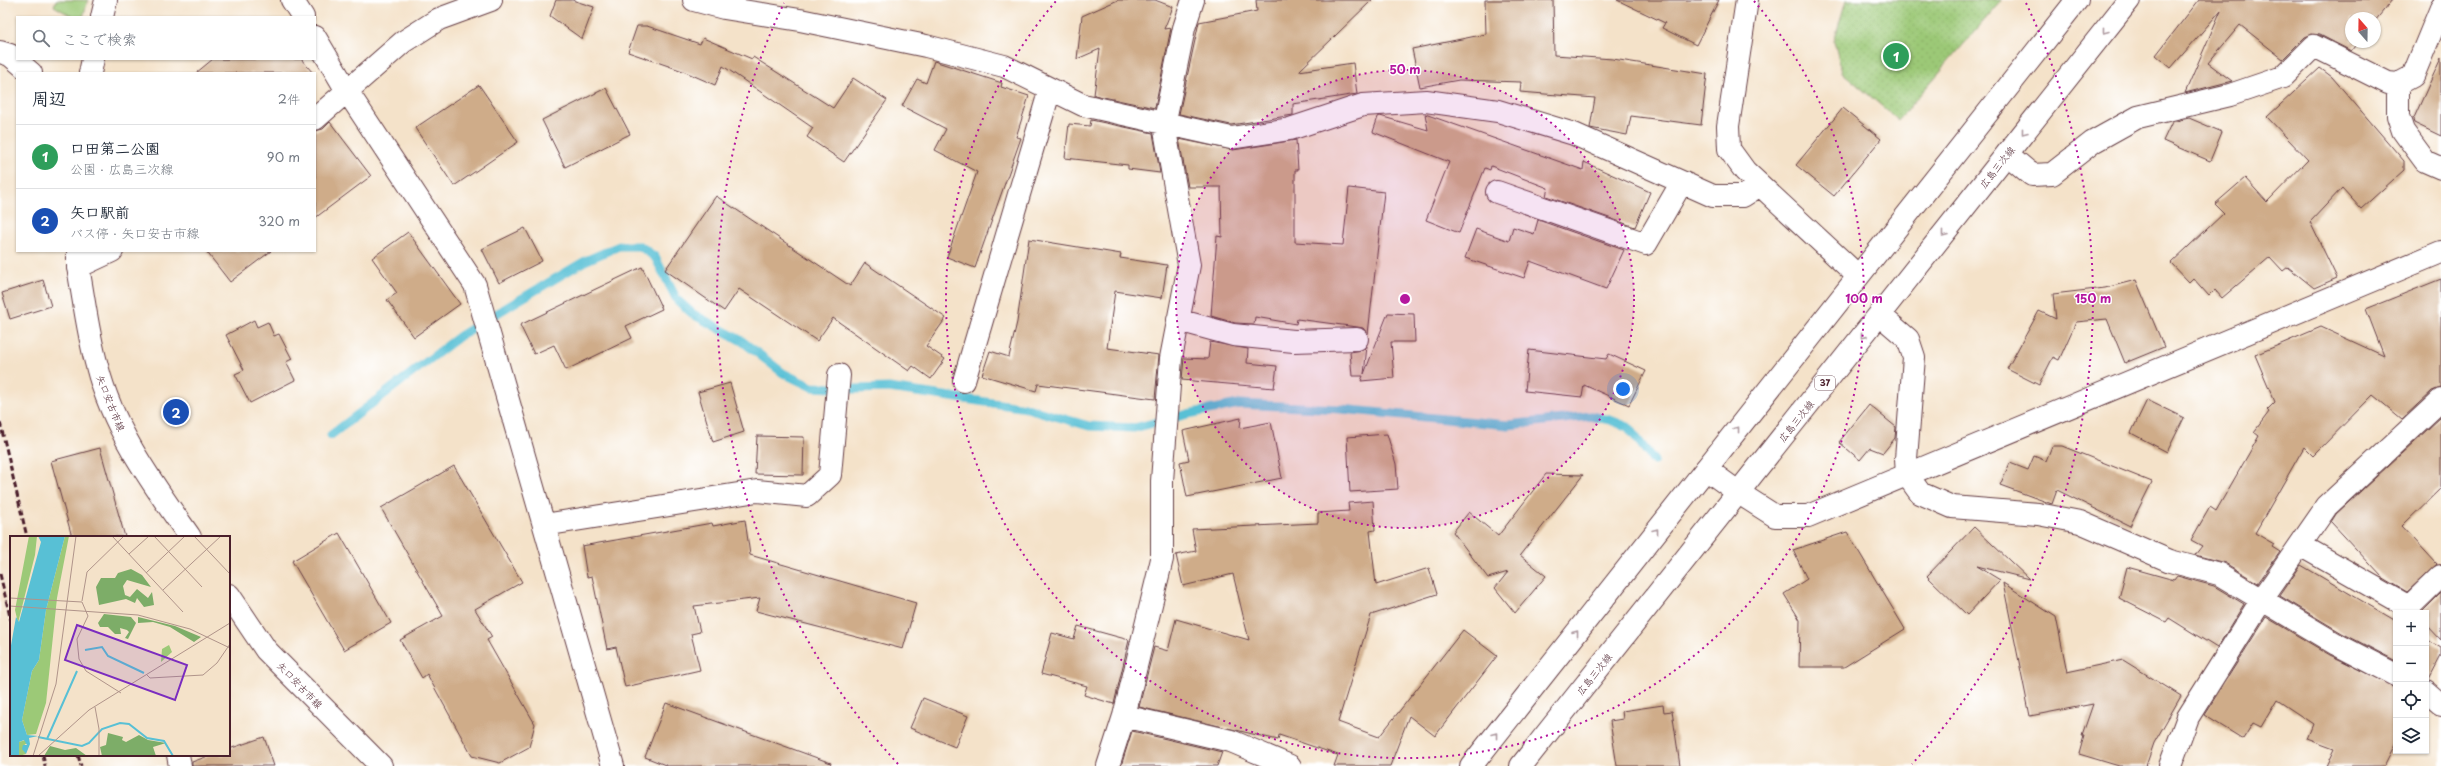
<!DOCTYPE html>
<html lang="ja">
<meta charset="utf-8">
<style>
:root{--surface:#fff;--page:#f6f6f7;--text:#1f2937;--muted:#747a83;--line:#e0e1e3;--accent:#d93025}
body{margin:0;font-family:"Playpen Sans","Klee One",sans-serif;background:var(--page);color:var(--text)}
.controls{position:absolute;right:12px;bottom:12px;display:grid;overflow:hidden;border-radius:0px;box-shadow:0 1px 3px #0004}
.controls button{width:36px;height:36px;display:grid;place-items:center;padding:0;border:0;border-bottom:1px solid var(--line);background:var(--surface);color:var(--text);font:20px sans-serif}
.compass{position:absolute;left:2345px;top:12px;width:36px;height:36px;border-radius:50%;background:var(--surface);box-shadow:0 1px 3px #0004;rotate:340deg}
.you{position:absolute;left:1623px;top:389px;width:14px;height:14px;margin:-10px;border:3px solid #fff;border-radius:50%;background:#1a73e8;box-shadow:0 0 0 6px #1a73e833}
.badge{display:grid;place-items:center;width:26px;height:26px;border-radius:50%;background:var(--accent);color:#fff;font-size:13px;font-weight:700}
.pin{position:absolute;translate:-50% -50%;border:2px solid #fff;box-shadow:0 1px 4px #0006}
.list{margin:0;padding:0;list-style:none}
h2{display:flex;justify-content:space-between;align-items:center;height:52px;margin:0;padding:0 16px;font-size:17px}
h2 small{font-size:13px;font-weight:400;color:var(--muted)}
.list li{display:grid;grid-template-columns:26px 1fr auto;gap:12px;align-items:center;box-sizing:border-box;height:64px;padding:0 16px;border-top:1px solid var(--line)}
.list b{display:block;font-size:15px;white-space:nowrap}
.list p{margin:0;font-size:13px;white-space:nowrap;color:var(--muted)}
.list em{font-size:13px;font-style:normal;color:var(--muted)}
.icon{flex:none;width:22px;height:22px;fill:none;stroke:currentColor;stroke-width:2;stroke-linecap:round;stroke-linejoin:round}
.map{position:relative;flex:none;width:2441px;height:766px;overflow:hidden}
.search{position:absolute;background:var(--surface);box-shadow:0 1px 3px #0004;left:16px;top:16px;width:300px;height:44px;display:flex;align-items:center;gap:10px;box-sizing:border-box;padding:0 14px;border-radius:0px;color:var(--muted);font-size:15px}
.panel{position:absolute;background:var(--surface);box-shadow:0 1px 3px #0004;left:16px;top:72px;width:300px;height:180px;border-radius:0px}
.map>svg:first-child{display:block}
</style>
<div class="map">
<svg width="2441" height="766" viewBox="0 0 2441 766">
<defs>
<pattern id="park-dots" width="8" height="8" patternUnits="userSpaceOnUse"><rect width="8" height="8" fill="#9cc977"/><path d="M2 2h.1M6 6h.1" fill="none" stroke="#88ac67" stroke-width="1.8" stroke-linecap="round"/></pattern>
</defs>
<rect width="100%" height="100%" fill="#fff"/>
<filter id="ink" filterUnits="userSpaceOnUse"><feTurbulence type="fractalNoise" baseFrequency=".025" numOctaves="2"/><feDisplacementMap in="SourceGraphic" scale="8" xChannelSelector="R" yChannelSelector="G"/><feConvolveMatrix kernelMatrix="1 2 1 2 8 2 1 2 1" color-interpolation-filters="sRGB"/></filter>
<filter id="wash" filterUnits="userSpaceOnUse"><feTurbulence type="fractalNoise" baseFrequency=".012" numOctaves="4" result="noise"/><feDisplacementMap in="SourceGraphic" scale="16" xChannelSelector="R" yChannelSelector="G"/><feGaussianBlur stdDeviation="0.9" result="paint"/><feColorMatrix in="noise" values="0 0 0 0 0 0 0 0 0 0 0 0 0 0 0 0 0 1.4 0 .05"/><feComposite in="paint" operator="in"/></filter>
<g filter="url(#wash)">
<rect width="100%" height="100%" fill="#f4e2c9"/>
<path fill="#9cc977" stroke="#737451" d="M56,0H88L83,17H73L54,6Z"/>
<path fill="url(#park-dots)" stroke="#737451" d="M1846,0H2002L1898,120L1842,72L1834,41Z"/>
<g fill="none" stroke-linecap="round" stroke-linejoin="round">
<path stroke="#58c0d5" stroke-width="9" d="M331,435L460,336L509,306L585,261L619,246H640L655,257L677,300L693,314L742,341L783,373L812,387L856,389L889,388L1027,408L1089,426L1134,428L1188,414L1239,404L1341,409L1508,425L1591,416L1610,420L1628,427L1654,461"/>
</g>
<g id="blocks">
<path fill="#cfac89" d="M556,0H572L594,7L582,39L550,16Z
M1118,0H1155L1173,7L1164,29L1171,28L1155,108L1094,95L1100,49L1077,59L1082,16Z
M1256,0H1372L1299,71L1353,63L1357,94L1293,104V115L1231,125L1179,114L1199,22L1257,11Z
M1485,0H1553L1554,55L1613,59L1707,74L1701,125L1631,116L1627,135L1590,128L1595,98L1520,92L1521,82L1459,80L1420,87L1412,49L1486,34Z
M1617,0H1719L1696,45L1662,28L1665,23Z
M2199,0H2392L2375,21V18H2351V42H2358L2351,51L2320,35L2312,34L2305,37L2283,59L2240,25L2208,63L2232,81L2185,93L2221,10L2171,68L2156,55Z
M637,26H647L700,44L703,38L752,59L753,57L833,108L853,78L887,100L844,162L807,137L813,128L723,66L715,85L683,71L628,52Z
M2441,58V136L2414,123L2413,120Z
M213,59H301L313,73H196Z
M934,61L1002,83L1001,87L1029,96L1016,137L1021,138L975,268L947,257L977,172L935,150L946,129L902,106L917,79L926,83Z
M2320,68L2332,77L2404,161V170L2361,209L2342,188L2310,222L2337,278L2314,288L2288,267L2283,271L2270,257L2222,298L2215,290L2209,296L2193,278L2189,282L2171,263L2224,213L2215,204L2245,178L2267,202L2308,160L2267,117Z
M479,85L518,142L454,186L415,128Z
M606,88L630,134L565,167L542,120Z
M1843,108L1881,139L1834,196L1796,165Z
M1425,114L1583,170L1584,162L1650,192L1635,227L1546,196L1548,188L1491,166L1490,170L1485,168L1459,233L1426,220L1449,162L1373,132L1378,117L1380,116L1428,130Z
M2189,118L2222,132L2210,161L2163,141L2172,122Z
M1091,120L1153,133L1160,173L1128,169V165L1065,158L1069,124L1090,126Z
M330,122L371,176L315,218V131L323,129Z
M1179,139L1233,150L1296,140L1298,170H1295V242L1343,245L1349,188L1384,192L1368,334L1363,328L1357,327L1297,319L1296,324L1255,317L1254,324L1235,323L1211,316L1217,236L1222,237L1221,187H1188Z
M716,196L850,286L865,263L946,318L926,346L945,359L931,379L913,366L909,371L833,318L817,341L739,289L724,311L665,270Z
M1538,220L1624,250L1606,289L1530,261L1524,278L1465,258L1476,229L1509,241L1513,227L1534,234Z
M525,228L542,261L499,283L482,249Z
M408,232L460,304L414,337L387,300L397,293L372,258Z
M1029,239L1121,254L1120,258L1167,265L1162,298L1115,291L1107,348L1159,355L1155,399L1038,384L1036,391L982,375L990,351L1009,357L1017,322Z
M206,251H271L230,282Z
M642,267L662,309L626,326L632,338L566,370L554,345L534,354L520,325Z
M2441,279V388L2432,391L2402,419L2373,395L2313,456L2304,447L2255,533L2274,544L2272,547L2280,552L2258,583L2225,563L2195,555L2202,546L2191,540L2210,507L2216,511L2259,436L2254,432L2269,412L2267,410L2275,402L2255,355L2321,327L2384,356L2366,309Z
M43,280L51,306L10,319L2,293Z
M2136,280L2164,347L2125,363L2107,319L2076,322L2059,360L2053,357L2039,385L2007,369L2039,311L2056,319L2053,294L2105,288Z
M1388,313L1414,314L1415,342H1391L1394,378L1361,381L1363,376H1352L1350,352L1363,350L1367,346L1364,374Z
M254,320L257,327L268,322L274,336L279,334L292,359L286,362L295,380L250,403L235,374L244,370L226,335Z
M1210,342L1248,349L1247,363L1277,366L1274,388L1182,380L1184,358L1208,359Z
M1529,350L1606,359L1609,354L1646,371L1629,405L1584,385L1582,397L1525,391Z
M730,383L744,432L713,442L698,392Z
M2147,400L2184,418L2167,452L2131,433Z
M1869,405L1896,427L1895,438L1883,453L1870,448L1860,460L1839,442Z
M2441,417V488L2402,526L2437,564L2407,592L2382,577L2331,522L2336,514Z
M1241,418L1240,428L1271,422L1282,478L1187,497L1180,462L1189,460L1183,431Z
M1387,434L1396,464L1398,489L1350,492L1347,437Z
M757,436L804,437L803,475L755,474Z
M2052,446H2062L2152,482L2130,526L2057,490L2052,504L2000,485L2010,463L2028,470L2034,456L2046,461Z
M100,448L125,537H72L51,461Z
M454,466L522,582L475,609L492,637L487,640L535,724L529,747L500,763L472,756L427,674L422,678L400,640L443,616L381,508Z
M1546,474L1583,475L1520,555L1546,576L1515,613L1495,588L1508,572L1488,578L1453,532L1469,512L1498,536Z
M1373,501L1375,530L1370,531L1376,585L1429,568L1437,594L1371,615L1338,722L1379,737L1463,630L1497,656L1435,736L1409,716L1390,766H1334L1338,755L1279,735L1278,740L1139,707L1154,647L1168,651L1176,619L1249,640L1233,574L1183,586L1176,555L1196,551L1192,529L1318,523V513L1349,511L1348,503Z
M745,520L750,555L916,603L903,649L756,611L760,598L694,606L700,632L691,634L700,670L625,687L616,647L607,649L592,576L587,577L582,546L712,523L713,526Z
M1974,527L2029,579L1977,566L2000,580L1967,615L1927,576Z
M1847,532L1905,629L1844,667H1799L1800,620L1784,594L1807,579L1793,550Z
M339,533L391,623L344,650L292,561Z
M2301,565L2396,621V661L2342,633L2280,596Z
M2127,567L2174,580L2177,576L2214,586L2244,604L2217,648L2169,618L2166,622L2119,598Z
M2003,583L2056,617L2067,672L2123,660L2181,696L2154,743L2146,766H2119L2079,754L2084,736H2082L2093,704L2030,716Z
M2441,593V640L2426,624V613H2421Z
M2266,617L2330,655L2396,687V742L2384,766H2326L2334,749L2307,739L2313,724L2277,700L2261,727L2253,723L2243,739L2204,715Z
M1078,626L1129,640L1114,704L1084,695L1087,686L1041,674L1052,633L1074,639Z
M2426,639L2441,648V656L2429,679H2426Z
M923,698L968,716L955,747L910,728Z
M666,703L831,763L830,766H668L645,757Z
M1663,705L1664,712L1672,711L1680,766H1617L1610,721L1623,719L1622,711Z
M1132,731L1222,752L1217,766H1121Z
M264,737L274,766H192V762L211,755H229V749Z"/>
</g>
</g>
<g filter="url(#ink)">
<use href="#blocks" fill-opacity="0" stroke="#643c43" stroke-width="1"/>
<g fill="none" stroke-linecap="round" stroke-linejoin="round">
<defs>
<path id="street" d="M292,0L303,17
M694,0L724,8L800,20L926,46L1004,66L1083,105L1231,138L1290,129L1363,105L1426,101L1498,111L1574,134L1713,196H1743L1760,185
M1747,0L1728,126L1729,149L1745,171L1858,276
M315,37L347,91L475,285L613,766
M0,52L10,55L31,73
M2398,84V116L2403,131L2425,161L2441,168
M315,119L403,42L439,19L491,0
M2007,154L2032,175L2052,174L2093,142L2138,117L2230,95L2283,77L2314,46L2388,83L2398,84L2413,76L2441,8
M1497,192L1646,244L1682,182
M78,267L112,251
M1880,315L1908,339L1914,357L1906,459L1907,475L1920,493L1952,507L2038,514L2080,522L2170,561L2219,574L2336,644L2396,675
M1178,320L1233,335L1294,341L1357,339
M964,381L1050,89
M544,525L757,491L807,496L830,475L839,375
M2300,545L2409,607L2441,576
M2426,691L2441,704
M1124,716L1231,741L1290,766
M178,755L180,766
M1108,766L1124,716L1162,559V481L1171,358L1189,265L1164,125L1184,28L1193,0
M2170,766L2188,717L2261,601L2327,506L2441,400"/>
<path id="secondary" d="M102,17L106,0
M90,73L93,59
M78,251V267C84,300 88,334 97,366C113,430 153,484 190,537
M1706,469L1739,493L1775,516H1808L2441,252
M229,595L266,650L381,766"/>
<path id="primary" d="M1471,766L2077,0
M1521,766L2129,0"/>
</defs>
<use href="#street" stroke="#643c43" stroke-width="24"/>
<use href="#secondary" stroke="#643c43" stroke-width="24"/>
<use href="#primary" stroke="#643c43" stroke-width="24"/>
<use href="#street" stroke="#fff" stroke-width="22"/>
<use href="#secondary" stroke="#fff" stroke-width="22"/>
<use href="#primary" stroke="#fff" stroke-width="22"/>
<path stroke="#4a1f2b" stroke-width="3" stroke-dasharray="6 3" stroke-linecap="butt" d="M0,422L27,537
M0,574L11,621
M43,755L45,766
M78,755L81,766"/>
</g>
<defs><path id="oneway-chevron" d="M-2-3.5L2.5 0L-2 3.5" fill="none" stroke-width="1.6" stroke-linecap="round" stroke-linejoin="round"/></defs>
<g stroke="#ae9aa0">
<use href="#oneway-chevron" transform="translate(2105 31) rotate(128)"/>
<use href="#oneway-chevron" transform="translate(2024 132) rotate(128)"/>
<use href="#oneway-chevron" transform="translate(1944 234) rotate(128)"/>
<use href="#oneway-chevron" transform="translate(1863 336) rotate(129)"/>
<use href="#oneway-chevron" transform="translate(1737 429) rotate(-52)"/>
<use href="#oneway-chevron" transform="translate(1656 531) rotate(-52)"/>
<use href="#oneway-chevron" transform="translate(1576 633) rotate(-52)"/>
<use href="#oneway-chevron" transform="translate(1495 735) rotate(-52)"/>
</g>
</g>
<circle cx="1405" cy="299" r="229" fill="#b5179e" fill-opacity=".12"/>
<g fill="none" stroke="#b5179e" stroke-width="2" stroke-dasharray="2 4">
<circle cx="1405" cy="299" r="229"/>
<path d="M1754 1A459 459 0 1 1 1056 1"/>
<path d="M898 764A688 688 0 0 1 784 3M2026 3A688 688 0 0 1 1912 764"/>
</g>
<g text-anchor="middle" stroke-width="3" stroke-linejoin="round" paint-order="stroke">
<rect fill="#fff" stroke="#80626b" stroke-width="1" x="1815" y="376" width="20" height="14" rx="3"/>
<g font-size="9" font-weight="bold" fill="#4a1f2b">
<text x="1825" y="386">37</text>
</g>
<g font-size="10" fill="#4a1f2b" stroke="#fff">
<text transform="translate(1997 167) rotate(-52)" y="4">広島三次線</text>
<text transform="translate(111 403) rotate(68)" y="4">矢口安古市線</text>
<text transform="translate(1796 421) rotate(-51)" y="4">広島三次線</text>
<text transform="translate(1594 674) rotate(-51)" y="4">広島三次線</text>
<text transform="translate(300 685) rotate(46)" y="4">矢口安古市線</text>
</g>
</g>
<g transform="translate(10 536)">
<rect width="220" height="220" fill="#f4e2c9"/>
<path d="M19,0H27L25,19L8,87L5,74ZM55,0H59L47,62L36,167L26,198L17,199L12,184L14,174L22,135L29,124L36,74ZM15,204L17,207L13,210L16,218L9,220V206Z" fill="#9cc977"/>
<path d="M121,33L132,39L141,51L117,44L113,50L115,59L120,61L127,53L138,62L142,56L144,69L134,71L127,62L125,67L116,63L89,69L86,51L91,42H105L108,37ZM94,78L121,81L126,87L118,103L115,102L119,96L117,94L110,92L111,98H105L98,91H90L88,87ZM128,81L165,90L191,101L184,106L160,91L143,86L128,87ZM98,197L113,201L112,204L116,206L129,199L138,204L156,207L143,211L146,220H92L90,211L96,209ZM40,210L55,214L66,212L77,220H34Z" fill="#7dad68"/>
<path d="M159,109L162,116L151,126L152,113Z" fill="#9cc977"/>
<path d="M28,0H55L36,74L29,124L22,135L12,184L17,199L28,200L19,202L20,208L16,218L12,213L13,209H17L14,204L9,206V220H0V115L6,81L9,86L31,6Z" fill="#58c0d5"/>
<path fill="none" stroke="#58c0d5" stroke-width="2" d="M75,114L92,111L98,120L134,137M28,201L72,210L79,207L92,193L110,187L119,188L137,202L154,205L163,220M37,203L67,135"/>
<path fill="none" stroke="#b0948a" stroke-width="1" d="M102,0L173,76M144,0L192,51M184,0L220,38M119,18L139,0M136,37L175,0M153,54L211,0M0,62L72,66L78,80L67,103L69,123L76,135L111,157M72,65L77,36L114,0M0,70L128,79L180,93L220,112M137,139L140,142L193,139L207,127L220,108M85,171L89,193V220M23,220L46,148L66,0M28,220L79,174L220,87"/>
<path fill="#7b2cbf" fill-opacity="0.15" stroke="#7b2cbf" stroke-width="2" d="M67,89L177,129L165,164L55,124Z"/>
<rect width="220" height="220" fill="none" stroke="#4a1f2b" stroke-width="2"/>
</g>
<circle cx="1405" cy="299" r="6" fill="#b5179e" stroke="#fff" stroke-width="2"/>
<g font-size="12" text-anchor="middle" font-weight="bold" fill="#b5179e" stroke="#fff" stroke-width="3" stroke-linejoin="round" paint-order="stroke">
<text x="1405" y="74">50 m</text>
<text x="1864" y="303">100 m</text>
<text x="2093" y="303">150 m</text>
</g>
</svg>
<div class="controls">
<button>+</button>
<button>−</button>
<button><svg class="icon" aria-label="locate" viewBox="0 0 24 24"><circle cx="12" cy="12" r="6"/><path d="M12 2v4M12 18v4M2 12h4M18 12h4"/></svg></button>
<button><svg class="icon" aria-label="layers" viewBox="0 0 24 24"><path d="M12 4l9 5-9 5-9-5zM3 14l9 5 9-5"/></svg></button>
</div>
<svg class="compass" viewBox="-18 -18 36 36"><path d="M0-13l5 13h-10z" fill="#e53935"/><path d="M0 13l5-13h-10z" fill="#747a83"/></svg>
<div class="you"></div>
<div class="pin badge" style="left:1896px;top:56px;background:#2e9e5b">1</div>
<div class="pin badge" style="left:176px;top:412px;background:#1a4fb4">2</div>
<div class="search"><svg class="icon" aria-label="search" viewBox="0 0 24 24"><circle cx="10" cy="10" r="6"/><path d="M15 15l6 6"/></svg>ここで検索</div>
<section class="panel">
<h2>周辺<small>2件</small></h2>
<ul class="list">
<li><span class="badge" style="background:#2e9e5b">1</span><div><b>口田第二公園</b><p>公園 · 広島三次線</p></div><em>90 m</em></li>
<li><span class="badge" style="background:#1a4fb4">2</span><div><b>矢口駅前</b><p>バス停 · 矢口安古市線</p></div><em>320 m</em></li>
</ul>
</section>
</div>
